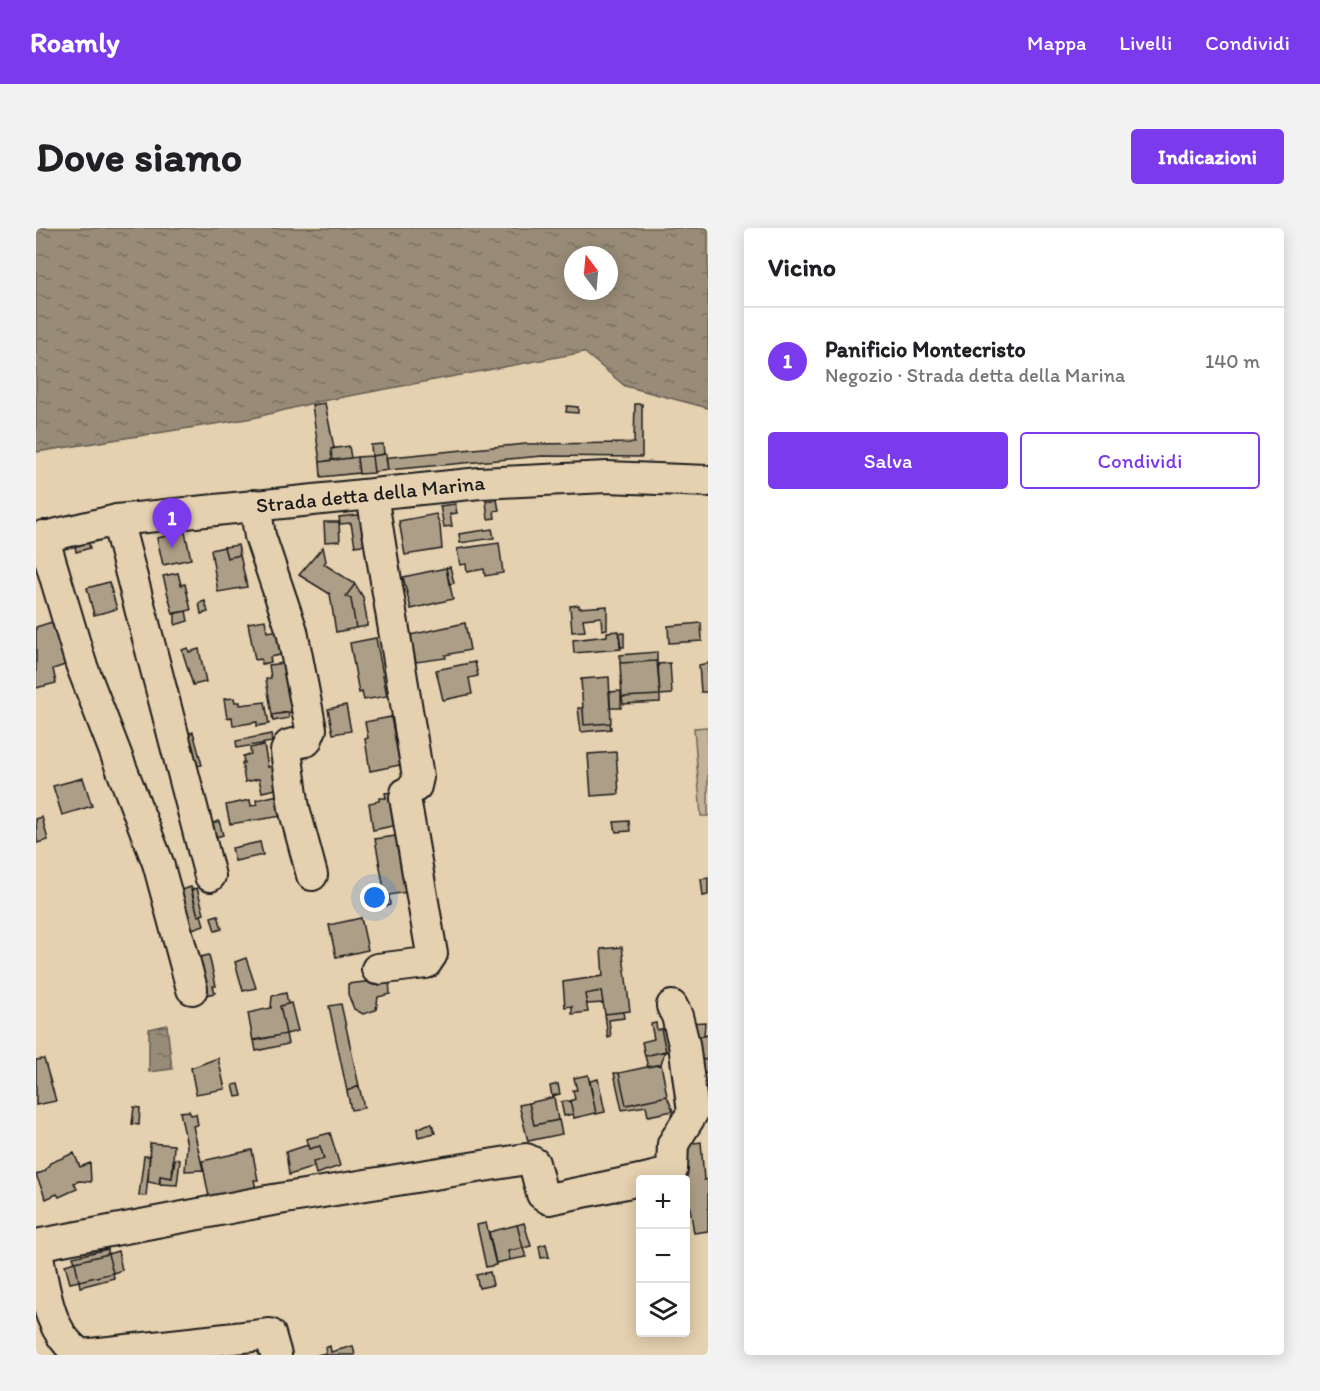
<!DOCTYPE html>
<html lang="it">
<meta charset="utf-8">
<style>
:root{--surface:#fff;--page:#f2f2f2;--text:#202124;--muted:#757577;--line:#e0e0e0;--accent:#7c3aed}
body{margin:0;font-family:Itim,sans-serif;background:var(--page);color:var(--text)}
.controls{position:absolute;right:18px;bottom:18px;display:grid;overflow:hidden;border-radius:6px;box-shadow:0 3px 15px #0003}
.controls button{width:54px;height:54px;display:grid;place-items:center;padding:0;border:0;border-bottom:2px solid var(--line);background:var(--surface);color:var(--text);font:30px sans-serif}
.compass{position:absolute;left:528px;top:18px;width:54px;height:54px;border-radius:50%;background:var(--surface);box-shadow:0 3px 15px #0003;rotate:344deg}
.you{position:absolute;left:339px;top:670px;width:21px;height:21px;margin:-15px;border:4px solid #fff;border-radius:50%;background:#1a73e8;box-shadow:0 0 0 9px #1a73e833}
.badge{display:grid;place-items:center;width:39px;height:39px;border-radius:50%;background:var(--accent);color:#fff;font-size:20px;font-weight:700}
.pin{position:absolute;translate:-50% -50px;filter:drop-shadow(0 2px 3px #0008)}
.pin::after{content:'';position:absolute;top:32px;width:21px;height:18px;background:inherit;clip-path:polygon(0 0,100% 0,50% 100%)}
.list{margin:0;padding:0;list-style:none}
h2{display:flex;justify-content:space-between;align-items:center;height:78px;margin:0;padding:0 24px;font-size:26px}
h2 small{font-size:20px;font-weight:400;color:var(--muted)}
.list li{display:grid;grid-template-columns:39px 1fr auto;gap:18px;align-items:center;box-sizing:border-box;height:108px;padding:0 24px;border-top:2px solid var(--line)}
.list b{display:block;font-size:22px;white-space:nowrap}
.list p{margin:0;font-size:20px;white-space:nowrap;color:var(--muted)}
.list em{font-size:20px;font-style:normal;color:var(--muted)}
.actions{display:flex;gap:12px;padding:18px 24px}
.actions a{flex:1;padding:14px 0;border:2px solid var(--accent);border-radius:6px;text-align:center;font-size:21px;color:var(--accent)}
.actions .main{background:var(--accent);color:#fff}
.icon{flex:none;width:33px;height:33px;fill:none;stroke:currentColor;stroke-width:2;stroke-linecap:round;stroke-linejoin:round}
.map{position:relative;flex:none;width:672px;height:1127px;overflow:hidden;border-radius:6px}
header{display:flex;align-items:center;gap:36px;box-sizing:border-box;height:84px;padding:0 30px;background:var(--accent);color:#fff}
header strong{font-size:28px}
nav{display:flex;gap:33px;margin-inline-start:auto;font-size:21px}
.intro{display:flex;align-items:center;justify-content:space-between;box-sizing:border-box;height:144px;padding:0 36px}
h1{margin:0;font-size:42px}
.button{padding:15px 27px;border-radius:6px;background:var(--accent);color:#fff;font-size:21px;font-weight:700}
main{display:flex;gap:36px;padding:0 36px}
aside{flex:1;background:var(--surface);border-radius:6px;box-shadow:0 3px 15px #0003}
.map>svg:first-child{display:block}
</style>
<header>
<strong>Roamly</strong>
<nav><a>Mappa</a><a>Livelli</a><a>Condividi</a></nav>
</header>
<div class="intro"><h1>Dove siamo</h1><a class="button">Indicazioni</a></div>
<main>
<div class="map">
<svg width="672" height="1127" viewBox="0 0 672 1127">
<defs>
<pattern id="water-ripples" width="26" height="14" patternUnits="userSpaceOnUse" patternTransform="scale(1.5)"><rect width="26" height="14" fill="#988b77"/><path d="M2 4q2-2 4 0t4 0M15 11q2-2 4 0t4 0" fill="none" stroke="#7b7161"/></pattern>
</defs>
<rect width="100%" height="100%" fill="#e5d0af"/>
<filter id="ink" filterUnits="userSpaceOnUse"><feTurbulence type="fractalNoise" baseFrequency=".0167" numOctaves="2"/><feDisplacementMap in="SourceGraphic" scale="12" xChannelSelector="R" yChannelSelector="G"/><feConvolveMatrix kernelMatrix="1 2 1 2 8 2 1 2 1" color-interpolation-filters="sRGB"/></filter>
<g filter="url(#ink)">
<path fill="#c4b297" stroke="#70675a" stroke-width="1.5" d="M672,499V588H665L658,500Z"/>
<path fill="url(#water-ripples)" stroke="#665f53" stroke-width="1.5" fill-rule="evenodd" d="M0,0H672V180L589,158L548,124L281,174L217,190L0,224ZM537,27H573V63H537Z
M131,797L136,841L113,844V801Z"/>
<path fill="#ad9e87" stroke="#1c1c1c" stroke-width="1.5" d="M289,175L298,220L295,221L296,232L284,234L276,177Z
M599,176H606V229L506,228L352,242L350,230L355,229L490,216L598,215Z
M531,178L542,179V185L530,184Z
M347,216L348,226L336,228L335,217Z
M313,218L315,230L296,232L295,221Z
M350,226L352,242L338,244L336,228Z
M336,228L338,245L323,246L321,229Z
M321,229L323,245L285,249L284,234Z
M461,272L463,282L458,283L459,290L452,291L450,273Z
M419,276L421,285L414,286L416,298L408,299L404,278Z
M330,286L334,316L319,318L315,295L304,296L303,289Z
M400,286L404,298L406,321L369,327L363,293Z
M288,294H303L304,313L289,314Z
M456,301L458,310L424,315L423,306Z
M149,304L155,331L127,337L121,310Z
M52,314L54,320L40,324L39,318Z
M463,315L467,345L449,348L448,341L431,344L430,336L424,337L421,321Z
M202,317L204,327L191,330L188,319Z
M188,319L191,330L204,327L211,359L182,364L175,322Z
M287,319L290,333L288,336L319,356L310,368L315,371L320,400L300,404L294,366L263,347Z
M414,339L418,355L413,356L410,340Z
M410,340L417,371L375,381L367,349Z
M142,345L145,357L149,356L155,382L137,386L127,348Z
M73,354L81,381L58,387L51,360Z
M319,356L327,369L331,392V398L320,400L315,371L310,368Z
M169,373L172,384L165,386L163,375Z
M543,377V380L571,378V401L566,402L565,389L547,391L549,403L536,404L534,378Z
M150,383L152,393L139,397V385Z
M229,392L231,404L245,402L249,426L234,429L235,434L226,436L225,431L219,432L212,395Z
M16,394L29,437L17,441L20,455L0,460V399Z
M429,395L434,422L409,427L410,430L380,434L374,407Z
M665,395L666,413L633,415L632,398Z
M583,403L585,421L538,425L537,412L571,408V404Z
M583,405H588V419H584Z
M340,410L351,468L328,472L326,464L323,465L314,415Z
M152,420L153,424L163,421L170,454L157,457L146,422Z
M621,424V433L584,435V427Z
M621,433L624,467L586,469L584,435Z
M256,434L264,483L236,487L230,451L235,450L233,437Z
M439,434L442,448L433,450L436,466L407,472L400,442Z
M634,435L636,466L624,467L622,436Z
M672,435V464H665L663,437Z
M573,449L575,495L548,497L545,451Z
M585,463V480H574L573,464Z
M624,467V474L587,476L586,469Z
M198,470L199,474H204V477L229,474L233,496L221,498V494L197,498L196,489L191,490L188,471Z
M310,477L315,503L297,506L292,481Z
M542,480H547L548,497L574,495L575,501L545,504Z
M252,484L253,490L237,493L236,487Z
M355,489L364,537L334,543L329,511L332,510L329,494Z
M157,504L166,537L161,538L152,506Z
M235,506L236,514L201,520L200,513Z
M228,517L232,539L242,537L245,560L226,564L223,551L209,554L206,535H208L207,528L215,526L214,520Z
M580,524L583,566L555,568L552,526Z
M47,550L56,578L26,587L17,558Z
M357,564L362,597L337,602L333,575L343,573V570H350L349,565Z
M242,567L246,588L194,596L190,577L214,572L215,578L221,576L220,572Z
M6,589L12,612L1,615L0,591Z
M183,593L187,607L180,609L177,595Z
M593,593L594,603L580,604L578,594Z
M366,607L377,663L353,667L354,677L351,678L339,611Z
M224,614L227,627L199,633L196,620Z
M672,650V667L667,668L665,651Z
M155,659L162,688L165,687L168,697L153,702L142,663Z
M161,660L168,686L162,688L155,662Z
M182,687L186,701L179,703L175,689Z
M325,690L332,722L300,729L293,697Z
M586,719L594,783L569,786L565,763L549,766L552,784L536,786V778L529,779L527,754L567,748L565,721Z
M173,727L180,758H177L179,765L165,768L156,731Z
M210,730L220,760L207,763L199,734Z
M353,751L354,766L342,769L340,782L327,786L318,781L312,766V756Z
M565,763L567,775L551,776L549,766Z
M250,765L252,776L244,778L250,806L217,813L212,785L235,780L236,768Z
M255,775L262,803L250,806L244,778Z
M305,776L323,858L311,863L293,778Z
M587,784L588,790L573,792L575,809L572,810L569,786Z
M669,794L668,808L658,809L653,795Z
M620,795L621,802L625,801L630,823L609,828L606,814L618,811L615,796Z
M635,799L641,829L630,823L625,801Z
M250,806L252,816L220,823L218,812Z
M672,807V831L662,833L658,809Z
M629,823L625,836L612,839L609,828Z
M182,830L189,861L160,866L155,840Z
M8,831L20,873L0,877V832Z
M672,831V845L660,847L662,833Z
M625,836L631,868L590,877L583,845Z
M578,845H583L590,877L631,868L637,883L612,888L610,878L586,882Z
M552,847L560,885L538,890L534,873L539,871L537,862H541L538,850Z
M562,851L569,884L560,886L554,853Z
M203,856L206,868L200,869L197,857Z
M522,856L524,866L516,868L514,858Z
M323,858L328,880L315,882L311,863Z
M518,869L522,892L498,897L493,875Z
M534,873L537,886L528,888L525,874Z
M493,875L498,897L523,892L526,906L492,913L483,877Z
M98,879L104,880L103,897L96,896Z
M153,883L155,887L160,886L162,897L157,898L167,942L149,943L151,917L144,884Z
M392,896H396L399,905L382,909L381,901Z
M294,905L304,938L280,946L277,934L288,931L284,918L273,921L270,911Z
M665,914L668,952L672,951V1003L658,1005L644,917Z
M114,915L138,917L136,950L124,948L123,956L112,954Z
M272,917L273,921L284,918L288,931L277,934L278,939L253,947L250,924Z
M216,922L222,952H218L220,961L173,969L166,933Z
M38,925L44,939L54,935L55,954L43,953L38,955L41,961L23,969L21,966L10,971L0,947L9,943L14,935Z
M108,928H114L110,968L103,967Z
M139,931L144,932L141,957L124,956V948L136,950Z
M450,995L460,1037L450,1039L441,997Z
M488,995L495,1018L487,1020L481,997Z
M481,997L487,1020L472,1023L474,1032L460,1035L453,1004Z
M510,1016L513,1029L505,1030L503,1018Z
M487,1020L490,1029L474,1032L472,1023Z
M72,1021V1026L39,1034L37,1029Z
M82,1023L86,1042L77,1045L78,1050L44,1059L43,1053L77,1045L72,1026Z
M72,1026L77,1045L43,1053L39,1034Z
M39,1034L43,1053L34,1055L29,1037Z
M454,1044L457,1057L443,1060L440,1047Z
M294,1118L295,1124L317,1118L319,1127H281L290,1125L289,1120Z"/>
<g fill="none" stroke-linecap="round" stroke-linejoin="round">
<defs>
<g id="minor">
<path d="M336,267L382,549L380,558L370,565L369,570L396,726L390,735L341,741"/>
<path d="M219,277L224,308L256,403L275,501L270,513L253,517L250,523L258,580L276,647"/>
<path d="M81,292L174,648"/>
<path d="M7,308L45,436L122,635L156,761"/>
<path id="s1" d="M0,311L81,292L444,255L571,249L672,253"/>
<path d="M605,952L629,946L636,942L637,916L657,884L648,816L641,788L636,778"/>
<path d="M0,1017L231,973L490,931L498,935L506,966L513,971L604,952"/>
<path d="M0,1019C8,1055 11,1107 46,1127L234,1106L240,1127"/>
</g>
</defs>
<use href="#minor" stroke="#1c1c1c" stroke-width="34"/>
<use href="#minor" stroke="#e5d0af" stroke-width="30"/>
</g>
</g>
<g text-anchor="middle" stroke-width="5" stroke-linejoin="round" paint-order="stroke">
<g font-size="21" fill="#1c1c1c" stroke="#e5d0af">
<text dy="7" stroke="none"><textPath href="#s1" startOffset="338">Strada detta della Marina</textPath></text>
</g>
</g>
</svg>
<div class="controls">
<button>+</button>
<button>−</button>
<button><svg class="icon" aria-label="layers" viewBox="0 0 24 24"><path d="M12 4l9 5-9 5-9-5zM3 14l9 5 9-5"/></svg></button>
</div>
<svg class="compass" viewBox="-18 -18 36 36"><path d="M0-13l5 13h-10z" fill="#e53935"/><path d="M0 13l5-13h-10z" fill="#757577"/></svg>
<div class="you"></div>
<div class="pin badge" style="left:136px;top:320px">1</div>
</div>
<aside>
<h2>Vicino<small></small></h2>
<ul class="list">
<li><span class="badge">1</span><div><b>Panificio Montecristo</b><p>Negozio · Strada detta della Marina</p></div><em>140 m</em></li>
</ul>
<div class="actions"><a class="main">Salva</a><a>Condividi</a></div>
</aside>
</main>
